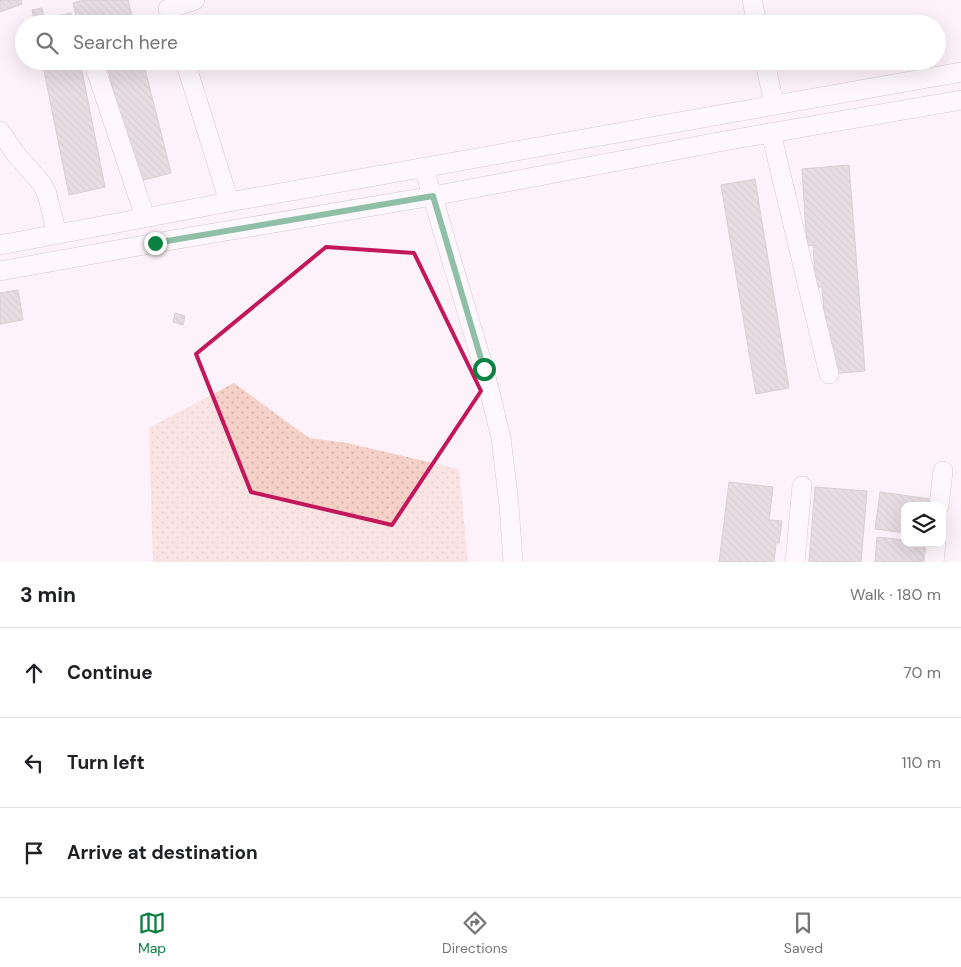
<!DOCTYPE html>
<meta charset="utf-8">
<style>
:root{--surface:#fff;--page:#f6f6f6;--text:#202124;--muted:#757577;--line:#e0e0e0;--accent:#0b8043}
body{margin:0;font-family:"DM Sans",sans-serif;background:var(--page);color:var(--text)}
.controls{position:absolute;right:15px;bottom:15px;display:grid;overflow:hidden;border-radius:10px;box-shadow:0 5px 20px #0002}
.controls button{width:45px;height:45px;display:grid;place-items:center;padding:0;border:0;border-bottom:1px solid var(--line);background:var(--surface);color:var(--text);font:25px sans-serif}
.stop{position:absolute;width:15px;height:15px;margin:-11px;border:4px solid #0b8043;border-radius:50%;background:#fff}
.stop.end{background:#0b8043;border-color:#fff;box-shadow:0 1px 5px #0008}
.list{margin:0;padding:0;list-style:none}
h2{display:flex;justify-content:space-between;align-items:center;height:65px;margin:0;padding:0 20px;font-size:21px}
h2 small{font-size:16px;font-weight:400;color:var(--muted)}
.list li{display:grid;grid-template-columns:32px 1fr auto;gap:15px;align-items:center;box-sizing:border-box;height:90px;padding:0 20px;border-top:1px solid var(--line)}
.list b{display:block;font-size:19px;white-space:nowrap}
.list em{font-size:16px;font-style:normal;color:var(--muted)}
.icon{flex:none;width:28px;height:28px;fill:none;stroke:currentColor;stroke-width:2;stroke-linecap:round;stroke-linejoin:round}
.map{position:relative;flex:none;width:961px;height:562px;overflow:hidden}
.search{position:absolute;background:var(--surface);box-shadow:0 5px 20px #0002;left:15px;right:15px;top:15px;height:55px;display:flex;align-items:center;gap:12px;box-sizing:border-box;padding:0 18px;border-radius:28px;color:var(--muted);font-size:19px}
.sheet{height:335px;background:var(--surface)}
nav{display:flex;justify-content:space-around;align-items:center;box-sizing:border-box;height:70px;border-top:1px solid var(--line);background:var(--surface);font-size:14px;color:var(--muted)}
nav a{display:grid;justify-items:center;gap:2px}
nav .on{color:var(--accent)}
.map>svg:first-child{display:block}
</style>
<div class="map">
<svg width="961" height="562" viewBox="0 0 961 562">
<defs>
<pattern id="grass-dots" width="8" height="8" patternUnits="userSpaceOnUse" patternTransform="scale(1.25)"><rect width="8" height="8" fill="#f5d0c7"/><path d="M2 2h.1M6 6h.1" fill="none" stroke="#d2b2ab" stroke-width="1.8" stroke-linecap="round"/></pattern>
<pattern id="building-back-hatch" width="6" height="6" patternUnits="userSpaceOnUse" patternTransform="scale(1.25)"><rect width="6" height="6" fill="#cdc1c3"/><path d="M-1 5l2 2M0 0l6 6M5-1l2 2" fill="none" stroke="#b0a6a7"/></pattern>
</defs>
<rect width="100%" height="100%" fill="#fdf2f9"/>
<path fill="url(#grass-dots)" d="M234,383L309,438L347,443L459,469L468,562H153L149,428Z"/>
<path fill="url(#building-back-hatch)" stroke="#ada1a3" d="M0,0H21L22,4L0,12Z
M84,0H128L134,24H96L94,15L77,20L73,3Z
M42,8L44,19L71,13L73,24H35L32,10Z
M42,61H80L105,187L69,195Z
M106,61H143L171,173L136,182Z
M849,165L865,371L829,374L822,287H816L813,245L807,246L802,169Z
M755,179L789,388L756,394L721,185Z
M18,290L23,320L0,324V293Z
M175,313L185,316L183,325L173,322Z
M729,482L773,487L769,520L782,521L779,543H776L774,562H719Z
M815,487L867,491L861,562H809Z
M880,492L930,499L929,506H905V533L875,529Z
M877,537L905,540V543H925L923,562H875Z"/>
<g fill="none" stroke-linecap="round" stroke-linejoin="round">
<defs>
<path id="minor" d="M752,0L757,24
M168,9L195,0
M93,61L145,217
M185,61L229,202
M765,61L774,105
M0,131L15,153L42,184L47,194L57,234
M771,133L829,374
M424,168L484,369L501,438L509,505L513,562
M0,245L229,202L961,72
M0,271L155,243L433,196L724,141L961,100
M939,506L943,471
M795,562L802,486
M934,562L936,543"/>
</defs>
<use href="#minor" stroke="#a2999f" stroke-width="20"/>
<use href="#minor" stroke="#fff" stroke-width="19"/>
</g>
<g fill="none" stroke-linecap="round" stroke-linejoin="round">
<path stroke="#0b8043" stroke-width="6" d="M155,243L433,196L484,369"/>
</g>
<path d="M0 0H961V562H0ZM326,247L414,253L481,391L392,525L251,492L196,354Z" fill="#fdf2f9" fill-opacity=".55" fill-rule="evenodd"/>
<path fill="none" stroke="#c2185b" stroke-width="4" stroke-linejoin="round" d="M326,247L414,253L481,391L392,525L251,492L196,354Z"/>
</svg>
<div class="controls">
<button><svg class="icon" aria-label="layers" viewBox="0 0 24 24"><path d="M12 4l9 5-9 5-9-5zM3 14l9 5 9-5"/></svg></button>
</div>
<div class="stop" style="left:484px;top:369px"></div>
<div class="stop end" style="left:155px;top:243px"></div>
<div class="search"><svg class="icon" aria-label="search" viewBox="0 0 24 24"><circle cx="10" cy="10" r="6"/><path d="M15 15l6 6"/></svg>Search here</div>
</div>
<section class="sheet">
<h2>3 min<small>Walk · 180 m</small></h2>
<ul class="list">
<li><svg class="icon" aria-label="ahead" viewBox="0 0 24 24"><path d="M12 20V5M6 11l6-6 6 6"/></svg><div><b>Continue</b></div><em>70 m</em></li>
<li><svg class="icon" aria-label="left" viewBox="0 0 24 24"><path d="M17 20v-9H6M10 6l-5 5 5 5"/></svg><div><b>Turn left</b></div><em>110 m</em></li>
<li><svg class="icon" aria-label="arrive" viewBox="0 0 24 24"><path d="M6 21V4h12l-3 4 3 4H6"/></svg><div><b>Arrive at destination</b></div></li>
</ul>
</section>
<nav>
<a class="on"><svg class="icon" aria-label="map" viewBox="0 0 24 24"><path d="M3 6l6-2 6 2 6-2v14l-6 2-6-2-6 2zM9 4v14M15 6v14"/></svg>Map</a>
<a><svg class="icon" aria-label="directions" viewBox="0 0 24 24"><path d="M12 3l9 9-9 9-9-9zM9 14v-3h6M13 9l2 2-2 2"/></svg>Directions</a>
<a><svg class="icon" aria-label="saved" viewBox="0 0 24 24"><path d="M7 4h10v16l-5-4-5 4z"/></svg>Saved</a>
</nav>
